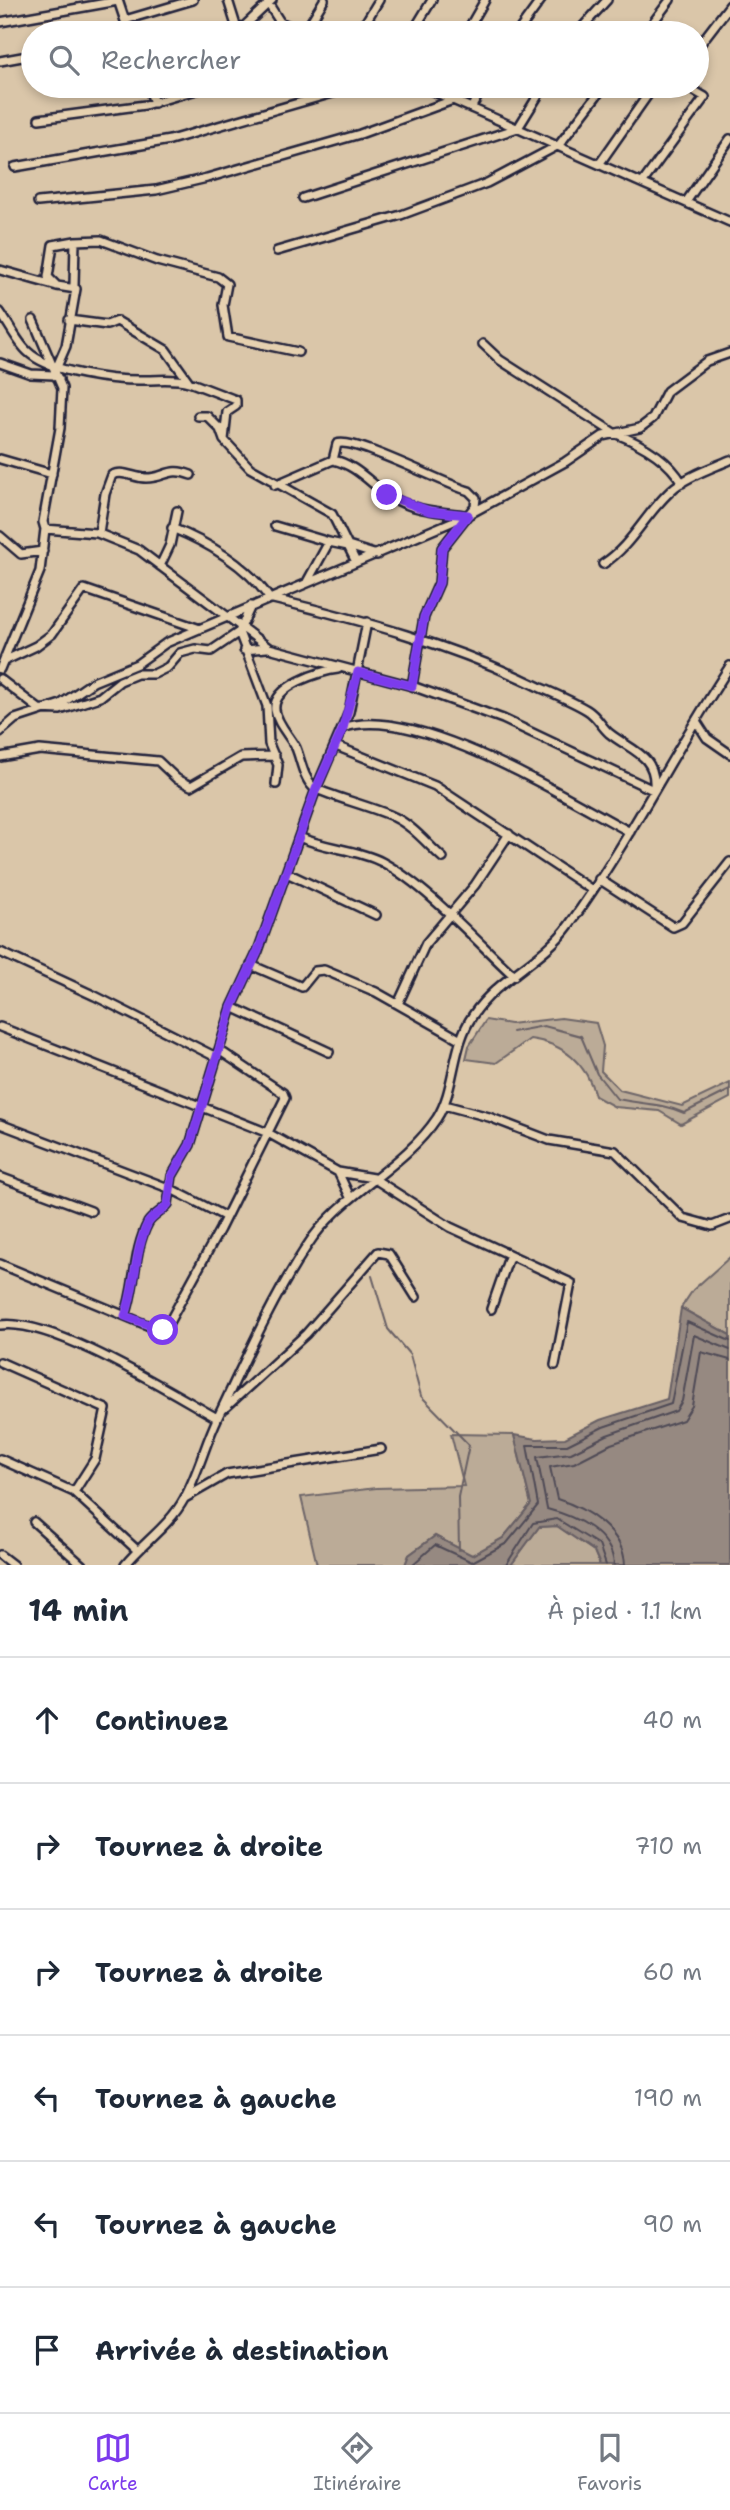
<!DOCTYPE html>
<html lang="fr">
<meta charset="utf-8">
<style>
:root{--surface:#fff;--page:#f2f2f3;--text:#1f2937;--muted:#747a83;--line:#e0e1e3;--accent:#7c3aed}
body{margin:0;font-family:"Shantell Sans",sans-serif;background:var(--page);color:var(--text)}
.stop{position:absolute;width:21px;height:21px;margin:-16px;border:5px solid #7c3aed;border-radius:50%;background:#fff}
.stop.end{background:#7c3aed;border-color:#fff;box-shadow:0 2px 7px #0008}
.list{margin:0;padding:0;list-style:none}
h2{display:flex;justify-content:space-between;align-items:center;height:91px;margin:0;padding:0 28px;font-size:30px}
h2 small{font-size:23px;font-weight:400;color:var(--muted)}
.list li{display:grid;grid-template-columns:46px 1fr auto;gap:21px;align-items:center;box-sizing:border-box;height:126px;padding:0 28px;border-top:2px solid var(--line)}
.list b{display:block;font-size:26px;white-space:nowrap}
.list em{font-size:23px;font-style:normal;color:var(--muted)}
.icon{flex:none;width:38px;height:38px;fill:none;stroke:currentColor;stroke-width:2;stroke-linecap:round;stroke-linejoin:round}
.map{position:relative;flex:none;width:730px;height:1565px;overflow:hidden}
.search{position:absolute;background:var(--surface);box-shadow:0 4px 10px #0003;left:21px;right:21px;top:21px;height:77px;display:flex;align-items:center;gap:18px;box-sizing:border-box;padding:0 24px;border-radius:38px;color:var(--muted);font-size:26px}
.sheet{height:847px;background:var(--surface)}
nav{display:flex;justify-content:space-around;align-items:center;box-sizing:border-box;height:98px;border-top:2px solid var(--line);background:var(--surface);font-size:19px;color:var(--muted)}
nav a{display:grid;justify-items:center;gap:4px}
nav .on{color:var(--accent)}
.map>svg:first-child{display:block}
</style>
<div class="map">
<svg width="730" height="1565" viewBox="0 0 730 1565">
<rect width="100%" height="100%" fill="#dac6a9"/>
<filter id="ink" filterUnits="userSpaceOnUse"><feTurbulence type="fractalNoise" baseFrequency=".0143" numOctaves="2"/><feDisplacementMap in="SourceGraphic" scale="14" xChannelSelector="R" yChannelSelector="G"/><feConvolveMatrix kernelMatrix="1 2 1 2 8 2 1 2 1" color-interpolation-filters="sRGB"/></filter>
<g filter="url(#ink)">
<path fill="#bbab97" stroke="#6e6669" stroke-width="2" d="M561,1018L596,1023L603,1046L601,1071L620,1090L682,1106L730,1083V1098L681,1124L659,1111L615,1107L595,1096C587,1064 563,1043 530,1039L496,1063L466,1059L469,1046L486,1020L510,1024Z
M730,1257V1335L681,1308L693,1290Z
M451,1434L514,1435L531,1504L503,1538L472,1556L435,1536L409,1555L405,1565H317L301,1497L376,1488L464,1486Z
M557,1526L594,1551L600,1565H511L539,1527Z"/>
<path fill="#968981" stroke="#686065" stroke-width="2" d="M681,1308L730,1335V1565H600L594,1551L557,1526L539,1527L511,1565H405L409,1555L435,1536L472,1555L503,1538L531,1504L514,1435L537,1439L565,1438L600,1420L667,1399Z"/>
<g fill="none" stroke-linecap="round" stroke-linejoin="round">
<path stroke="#504b57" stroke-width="2" d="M412,1565L435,1545L472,1562L507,1543L538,1505L527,1445H567L603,1427L671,1404L687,1322L730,1341
M506,1565L533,1523L557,1519L599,1545L606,1565
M614,1565C612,1532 574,1516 547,1509L537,1457L571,1453L607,1435L676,1411L682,1401L694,1335L730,1350
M625,1565C624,1531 586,1508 557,1499L550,1467L574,1463L611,1444L683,1420L692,1406L701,1352L730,1360"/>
<path stroke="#686065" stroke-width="2" d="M512,1032L544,1026L581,1036L597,1074L617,1099C641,1104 661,1103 684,1113L730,1090
M372,1276L388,1329L410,1355L421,1396L469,1445L458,1497L459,1550"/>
<defs>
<path id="street" d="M118,0L129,33
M228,0L238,32
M266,0L280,22L304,33
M125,20L193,0
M0,22L118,1
M232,33L238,32L272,0
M304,33L324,0
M359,33L379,0
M412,33L432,0
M466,33L485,0
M517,33L541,0
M577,33L607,0
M645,33L670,0
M697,48L730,5
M0,61L33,55
M148,86L154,103
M421,86L730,222
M471,108L484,86
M39,119L145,105L210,86
M600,163L654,86
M15,167L170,140L357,86
M643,182L705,97L686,86
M303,198L518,128L544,86
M38,202L156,190L207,178L360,134L453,100
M686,202L730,139
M75,241L101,240L157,261L218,277L227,284L223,305L228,337L298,352
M277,251L401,215L487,183L559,145L604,86
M0,270L57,286
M0,312C8,323 18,343 27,351C49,373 115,381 146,380C162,380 173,378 189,382L166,350L117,321L107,325L69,320
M33,320L62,388L60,428L43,522L45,529L97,533L139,550L269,648L412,686L503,719L653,790
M483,344L500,360L614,433C640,443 668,458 682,483
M0,363L31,374L54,375L59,379
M56,369L66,346L76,289L57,286L48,277L53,245L75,241L74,286
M189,382L236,400V406L227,412L224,440L220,429L207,416H198
M224,440L250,468L332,514L348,546L377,555
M0,459L52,474
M333,460L337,444C353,436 444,484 469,491L476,498L475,506L442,548L439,583L424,617L412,686
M275,485L333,460C355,464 371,484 388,495C411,511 441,512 467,515
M275,526L329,542
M172,528C207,542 248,566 269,598C361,620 454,645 539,687C555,694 572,701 587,710C597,716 601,726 609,733C630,750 656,755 654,786
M99,533L105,494L112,475C124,470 134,478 146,478C166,478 169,466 191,475
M0,536L21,554L43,551
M603,564C633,545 647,510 675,487C690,475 712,468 730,460
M160,566L170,545L177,511
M307,582L329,542L348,546L356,562
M251,606L239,632L267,706L269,744L278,765L276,784
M244,650L267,648
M4,661L36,646L52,634L84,589L200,629
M0,669L40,571L45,529
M338,669C320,671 272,686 275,710C277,724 290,736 296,748C301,760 303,777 313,787C322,794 377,808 394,817C413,826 427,844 443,858
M0,679L39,709L60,710L100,697L120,681L137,674H154L168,667L180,653L195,649L211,651L239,632
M696,721L707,738L730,754
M343,728C413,702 566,798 630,832
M0,732L15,719L61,704L93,682L137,664L166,643L468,515L565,462L603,436L640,428L653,418L667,391L707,361L730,353
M336,746L435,786L592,890
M0,757L40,750L158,761L177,779L191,786L241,757L275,756
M299,837C326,849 357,849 382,862C427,886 476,941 514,976
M287,873L376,915
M599,879L673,927L682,923L730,862
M0,952L95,996L216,1057
M251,965L302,987L315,971L324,970L376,992L461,1040
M398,1004L426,943L475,885L509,834
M232,1007L329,1052
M0,1027L268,1133L338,1172L350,1197
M444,1105L489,1117L549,1140L615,1151L683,1218L712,1226L730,1219
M0,1124L171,1189L226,1217
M338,1172L373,1178L450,1227L571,1283L555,1365
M0,1177L91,1211
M0,1264L159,1330L166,1328L220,1229L285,1098L283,1093L219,1050
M491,1309L509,1257
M125,1316C136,1287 133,1251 148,1223C153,1215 162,1212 168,1204L172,1176L190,1145L232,1007L258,951L316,789L349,712L367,622
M0,1325C51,1317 170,1392 217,1418
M0,1362L106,1409L95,1459L74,1492
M225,1408L306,1334L378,1252L389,1254L416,1297
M0,1459L74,1492L137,1550
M185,1498L227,1474L381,1449
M34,1522L82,1565
M0,1555L13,1565
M125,1565C144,1542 170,1525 184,1499C198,1474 205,1444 218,1417C245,1360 272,1299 307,1246C340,1194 403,1169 437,1118C456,1088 451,1047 473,1015C498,978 543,961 569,925C629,842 674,751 730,666"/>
</defs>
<use href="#street" stroke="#22223b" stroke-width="12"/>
<use href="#street" stroke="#e6d1b0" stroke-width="7"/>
</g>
</g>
<g fill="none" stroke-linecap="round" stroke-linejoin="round" filter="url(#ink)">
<path stroke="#7c3aed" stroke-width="9" d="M163,1330L125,1316C136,1287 134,1251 148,1223C153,1215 162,1212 168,1204L172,1176L190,1145L232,1007L258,951L316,789L343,728L358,672L412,686L424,617L439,583L442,548L468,515L429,511L387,495"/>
</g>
</svg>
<div class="stop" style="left:163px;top:1330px"></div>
<div class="stop end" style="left:387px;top:495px"></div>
<div class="search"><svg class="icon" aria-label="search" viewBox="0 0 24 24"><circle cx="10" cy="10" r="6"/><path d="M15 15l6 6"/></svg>Rechercher</div>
</div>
<section class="sheet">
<h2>14 min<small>À pied · 1.1 km</small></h2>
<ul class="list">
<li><svg class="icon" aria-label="ahead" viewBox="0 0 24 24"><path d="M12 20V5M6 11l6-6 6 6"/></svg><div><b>Continuez</b></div><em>40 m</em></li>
<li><svg class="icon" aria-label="right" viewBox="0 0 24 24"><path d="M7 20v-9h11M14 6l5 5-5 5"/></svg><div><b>Tournez à droite</b></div><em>710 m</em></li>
<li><svg class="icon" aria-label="right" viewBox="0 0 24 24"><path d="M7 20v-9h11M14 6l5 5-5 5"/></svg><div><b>Tournez à droite</b></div><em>60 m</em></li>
<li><svg class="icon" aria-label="left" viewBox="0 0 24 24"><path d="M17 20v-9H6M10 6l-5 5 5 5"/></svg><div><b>Tournez à gauche</b></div><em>190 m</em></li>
<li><svg class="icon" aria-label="left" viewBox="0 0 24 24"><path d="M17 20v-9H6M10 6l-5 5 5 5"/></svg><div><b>Tournez à gauche</b></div><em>90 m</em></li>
<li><svg class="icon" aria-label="arrive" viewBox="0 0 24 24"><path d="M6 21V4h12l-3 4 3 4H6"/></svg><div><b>Arrivée à destination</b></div></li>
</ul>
</section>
<nav>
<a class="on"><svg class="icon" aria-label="map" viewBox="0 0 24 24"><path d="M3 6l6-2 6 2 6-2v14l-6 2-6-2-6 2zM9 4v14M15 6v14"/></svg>Carte</a>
<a><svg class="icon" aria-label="directions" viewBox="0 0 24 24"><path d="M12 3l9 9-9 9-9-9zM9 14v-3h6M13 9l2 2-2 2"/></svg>Itinéraire</a>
<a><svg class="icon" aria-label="saved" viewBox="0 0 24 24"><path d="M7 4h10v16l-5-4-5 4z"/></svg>Favoris</a>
</nav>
